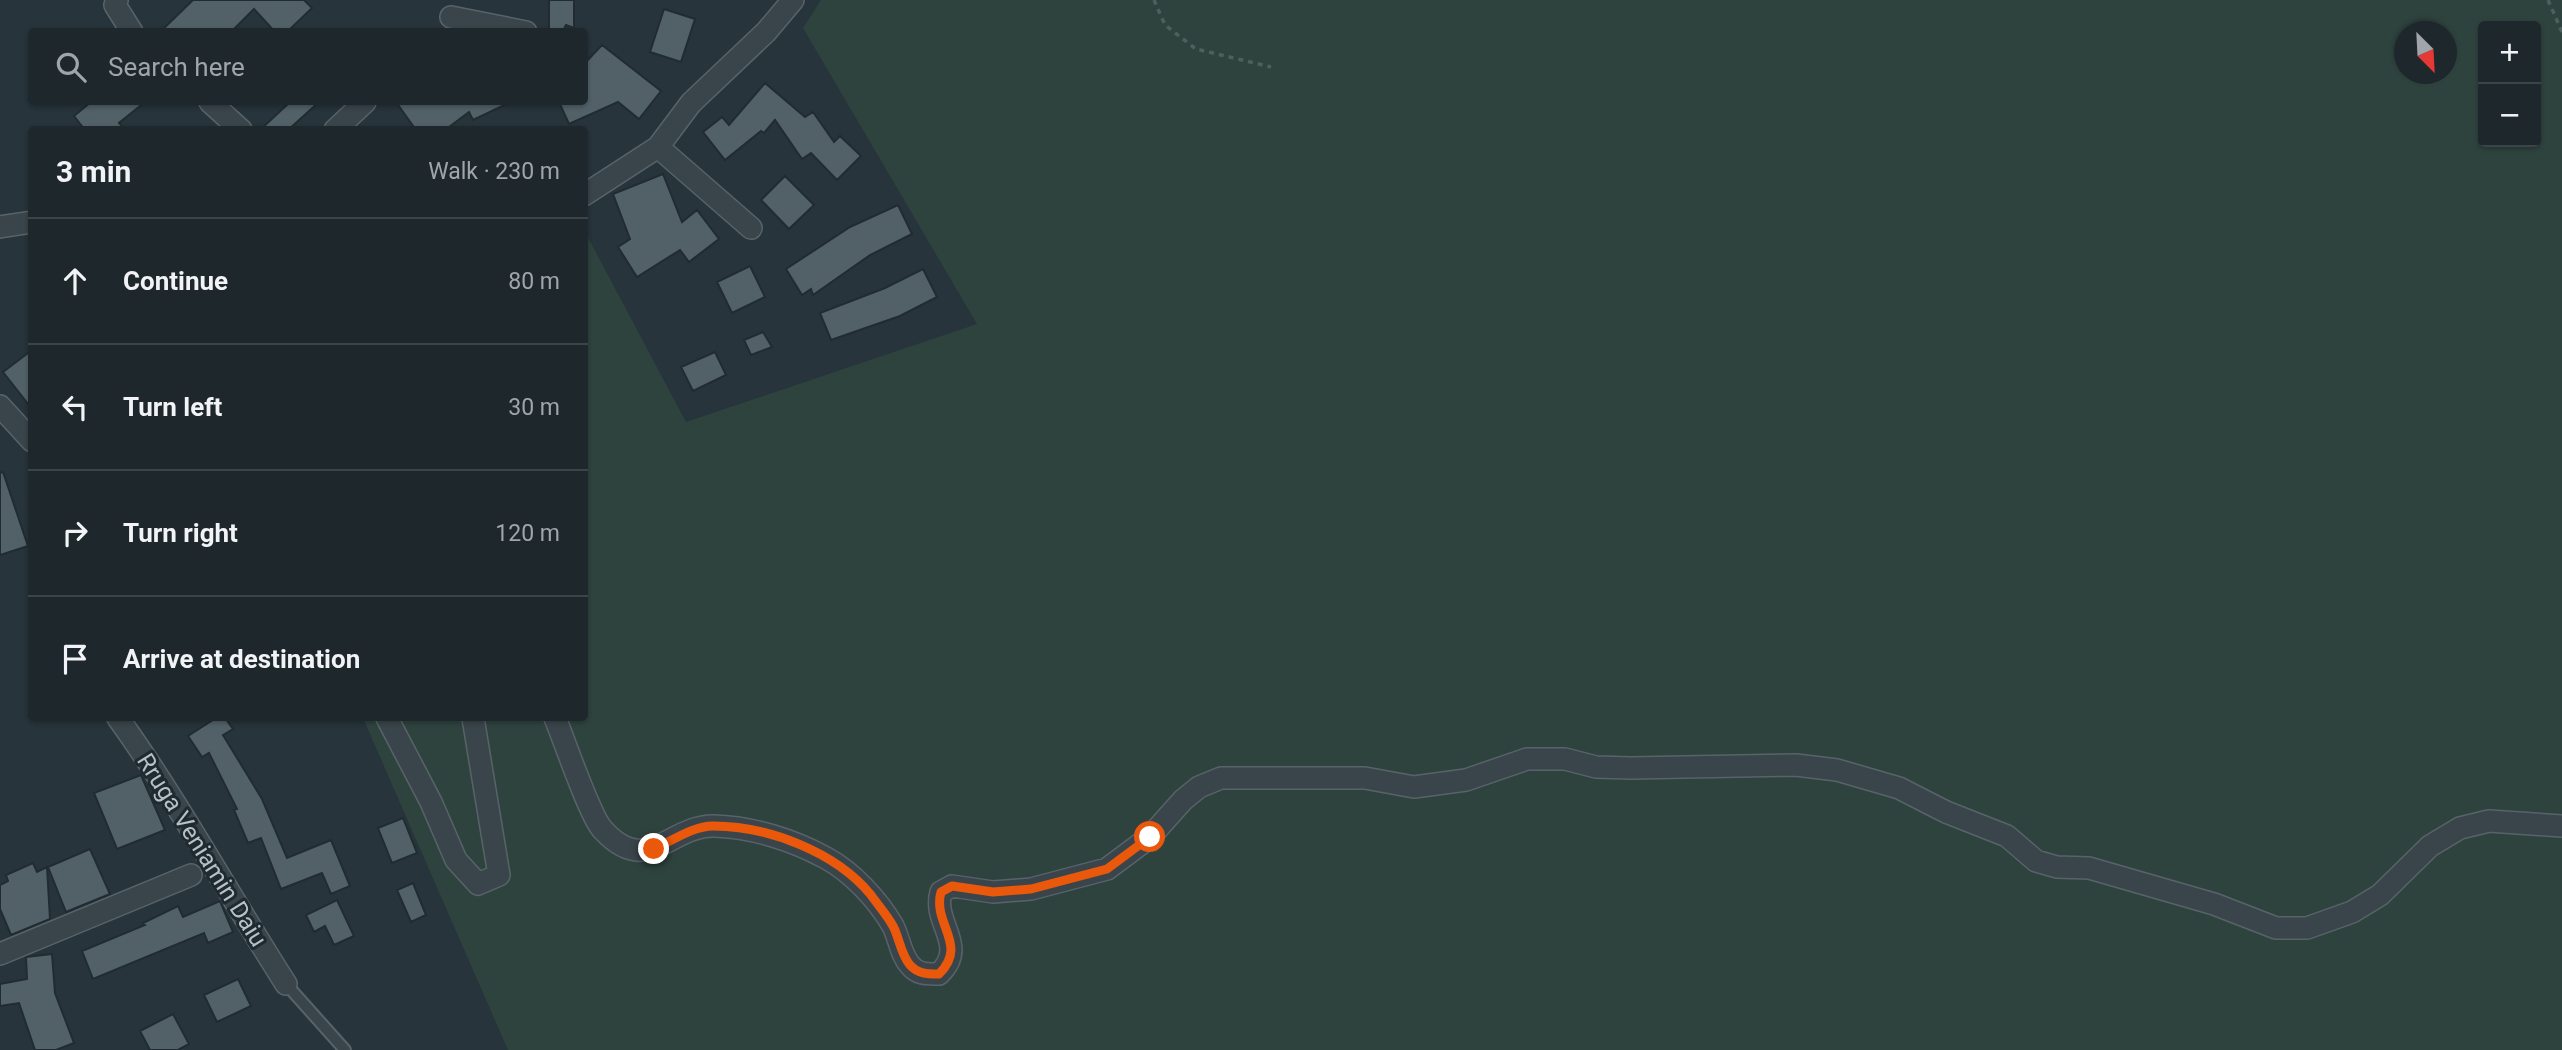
<!DOCTYPE html>
<meta charset="utf-8">
<style>
:root{--surface:#1d272c;--page:#252f34;--text:#f1f3f6;--muted:#a0a5a9;--line:#3b4448}
body{margin:0;font-family:Roboto,sans-serif;background:var(--page);color:var(--text)}
.controls{position:absolute;right:21px;top:21px;display:grid;overflow:hidden;border-radius:7px;box-shadow:0 2px 5px #0004}
.controls button{width:63px;height:63px;display:grid;place-items:center;padding:0;border:0;border-bottom:2px solid var(--line);background:var(--surface);color:var(--text);font:35px sans-serif}
.compass{position:absolute;left:2394px;top:21px;width:63px;height:63px;border-radius:50%;background:var(--surface);box-shadow:0 2px 5px #0004;rotate:156deg}
.stop{position:absolute;width:21px;height:21px;margin:-16px;border:5px solid #ea580c;border-radius:50%;background:#fff}
.stop.end{background:#ea580c;border-color:#fff;box-shadow:0 2px 7px #0008}
.list{margin:0;padding:0;list-style:none}
h2{display:flex;justify-content:space-between;align-items:center;height:91px;margin:0;padding:0 28px;font-size:30px}
h2 small{font-size:23px;font-weight:400;color:var(--muted)}
.list li{display:grid;grid-template-columns:46px 1fr auto;gap:21px;align-items:center;box-sizing:border-box;height:126px;padding:0 28px;border-top:2px solid var(--line)}
.list b{display:block;font-size:26px;white-space:nowrap}
.list em{font-size:23px;font-style:normal;color:var(--muted)}
.icon{flex:none;width:38px;height:38px;fill:none;stroke:currentColor;stroke-width:2;stroke-linecap:round;stroke-linejoin:round}
.map{position:relative;flex:none;width:2562px;height:1050px;overflow:hidden}
.search{position:absolute;background:var(--surface);box-shadow:0 2px 5px #0004;left:28px;top:28px;width:560px;height:77px;display:flex;align-items:center;gap:18px;box-sizing:border-box;padding:0 24px;border-radius:7px;color:var(--muted);font-size:26px}
.panel{position:absolute;background:var(--surface);box-shadow:0 2px 5px #0004;left:28px;top:126px;width:560px;height:595px;border-radius:7px}
.map>svg:first-child{display:block}
</style>
<div class="map">
<svg width="2562" height="1050" viewBox="0 0 2562 1050">
<rect width="100%" height="100%" fill="#27343b"/>
<path fill="#2f433e" fill-rule="evenodd" d="M821,0H2562V1050H508L363,718H584L585,232L686,422L977,324L803,28ZM2483,26H2536V142H2483ZM2404,32H2446V74H2404Z"/>
<path fill="#526168" stroke="#212c32" stroke-width="2" d="M193,0H304L312,8L287,32H275L254,9L231,32H160Z
M549,0H574V28L566,25L564,29H549Z
M664,9L695,19L681,62L650,52Z
M602,45L661,91L639,119L618,102L569,124L559,102H584V64Z
M765,83L805,117L813,112L834,142L840,136L861,156L837,180L811,153L802,159L775,120L764,133L761,131L725,160L703,132L722,117L729,125Z
M91,102H145L119,123L125,130H85L74,116Z
M290,102H319L288,130H260Z
M396,102H511L473,120L469,112L445,130H416Z
M663,174L682,222L697,210L719,239L689,262L680,250L637,277L618,247L630,239L613,194Z
M785,176L814,205L789,229L761,200Z
M898,205L912,234L870,255L813,295L811,289L802,295L786,269L850,227Z
M750,266L765,297L732,313L717,282Z
M923,269L937,297L900,316L831,340L820,313L885,288Z
M763,332L772,347L751,355L744,340Z
M32,350V409L3,372Z
M715,352L726,375L693,391L681,367Z
M3,472L28,546L0,555V473Z
M216,718H225L233,729L223,735L262,799L287,858L331,840L350,886L331,894L322,873L281,889L261,838L248,843L234,810L237,809L209,753L202,757L188,736Z
M141,775L165,830L117,849L94,793Z
M403,818L417,853L392,863L378,828Z
M90,849L110,894L66,912L48,867Z
M33,863L37,872L47,867L50,919L11,935L0,909V885L8,881L6,875Z
M413,883L426,915L411,922L397,890Z
M337,900L354,936L334,945L325,926L314,932L306,915Z
M220,901L233,932L208,943L204,933L93,979L82,951L145,925L143,923L178,906L183,917Z
M52,954L55,993L74,1043L56,1050H35L19,1003L0,1006V984L27,979L26,957Z
M238,979L251,1006L217,1022L204,995Z
M173,1014L189,1044L178,1050H150L140,1031Z"/>
<g fill="none" stroke-linecap="round" stroke-linejoin="round">
<defs>
<path id="lane" d="M286,984L345,1050"/>
<path id="street" d="M117,0L115,5L132,32
M451,17L526,32
M210,102L241,130
M335,130L365,102
M658,147L751,228
M584,195L658,147L691,103L766,32L793,0
M0,227L32,222
M0,406L32,441
M118,718C179,803 229,895 286,984
M387,718L431,802L456,860L478,884L499,875L473,718
M555,718C564,739 590,817 603,830C647,878 670,825 714,826C752,827 793,840 826,858C852,872 878,900 893,926C899,938 901,955 910,965C918,975 927,974 939,974C969,945 932,924 941,892L952,886L993,892L1031,889L1107,869L1150,837L1183,800L1199,787L1221,778H1365L1414,787L1466,780L1527,759H1565L1596,767L1631,768L1796,765L1837,770L1899,788L1946,812L2007,836L2036,861L2057,867L2089,868L2214,904L2276,928H2307L2352,912L2380,895L2430,846L2460,828L2489,821L2562,826
M0,954L191,875"/>
</defs>
<use href="#lane" stroke="#586369" stroke-width="14"/>
<use href="#street" stroke="#586369" stroke-width="24"/>
<path stroke="#4e5f5d" stroke-width="3.5" stroke-dasharray="5 5" stroke-linecap="butt" d="M1154,0L1165,25L1196,49L1271,67
M2548,0L2562,32"/>
<use href="#lane" stroke="#3a454b" stroke-width="10"/>
<use href="#street" stroke="#3a454b" stroke-width="21"/>
</g>
<g fill="none" stroke-linecap="round" stroke-linejoin="round">
<path stroke="#ea580c" stroke-width="9" d="M654,849C672,841 693,826 713,826C768,826 836,852 871,895C878,905 887,915 893,926C899,937 901,955 910,965C918,974 927,974 939,974C969,945 932,924 941,892L952,886L993,892L1031,889L1107,869L1150,837"/>
</g>
<g text-anchor="middle" stroke-width="6" stroke-linejoin="round" paint-order="stroke">
<g font-size="24" fill="#b6c0c6" stroke="#1f2a30">
<text transform="translate(202 850) rotate(58)" y="8">Rruga Veniamin Daiu</text>
</g>
</g>
</svg>
<div class="controls">
<button>+</button>
<button>−</button>
</div>
<svg class="compass" viewBox="-18 -18 36 36"><path d="M0-13l5 13h-10z" fill="#e53935"/><path d="M0 13l5-13h-10z" fill="#a0a5a9"/></svg>
<div class="stop" style="left:1150px;top:837px"></div>
<div class="stop end" style="left:654px;top:849px"></div>
<div class="search"><svg class="icon" aria-label="search" viewBox="0 0 24 24"><circle cx="10" cy="10" r="6"/><path d="M15 15l6 6"/></svg>Search here</div>
<section class="panel">
<h2>3 min<small>Walk · 230 m</small></h2>
<ul class="list">
<li><svg class="icon" aria-label="ahead" viewBox="0 0 24 24"><path d="M12 20V5M6 11l6-6 6 6"/></svg><div><b>Continue</b></div><em>80 m</em></li>
<li><svg class="icon" aria-label="left" viewBox="0 0 24 24"><path d="M17 20v-9H6M10 6l-5 5 5 5"/></svg><div><b>Turn left</b></div><em>30 m</em></li>
<li><svg class="icon" aria-label="right" viewBox="0 0 24 24"><path d="M7 20v-9h11M14 6l5 5-5 5"/></svg><div><b>Turn right</b></div><em>120 m</em></li>
<li><svg class="icon" aria-label="arrive" viewBox="0 0 24 24"><path d="M6 21V4h12l-3 4 3 4H6"/></svg><div><b>Arrive at destination</b></div></li>
</ul>
</section>
</div>
